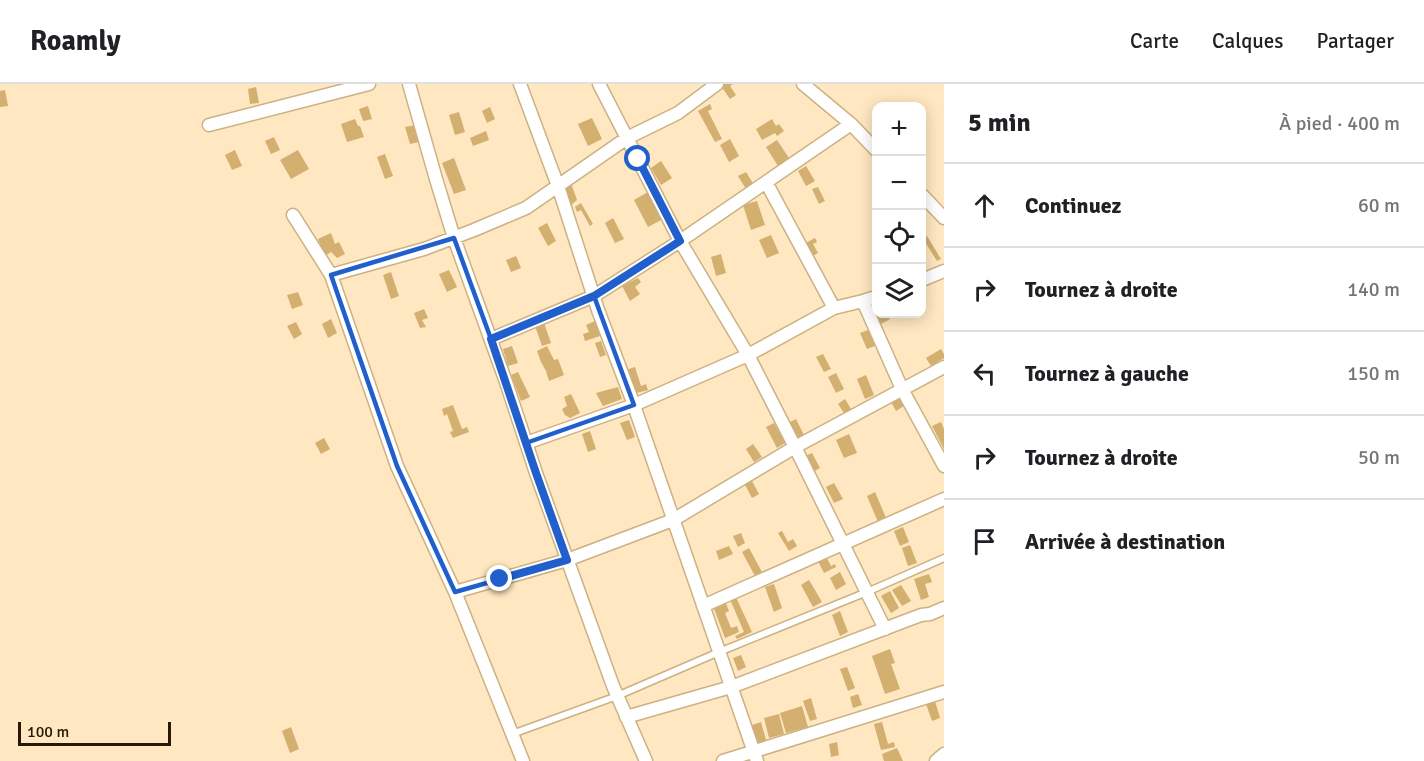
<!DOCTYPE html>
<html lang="fr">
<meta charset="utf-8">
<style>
:root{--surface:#fff;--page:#f6f6f6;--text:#202124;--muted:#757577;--line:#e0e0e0}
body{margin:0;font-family:Signika,sans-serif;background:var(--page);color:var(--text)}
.controls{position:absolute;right:18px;top:18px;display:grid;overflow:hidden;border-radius:12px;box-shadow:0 3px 15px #0003}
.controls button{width:54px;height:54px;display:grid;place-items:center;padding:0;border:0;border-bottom:2px solid var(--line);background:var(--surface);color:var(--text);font:30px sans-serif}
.scale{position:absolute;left:18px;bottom:15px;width:153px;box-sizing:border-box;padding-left:6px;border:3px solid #231906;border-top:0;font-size:16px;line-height:21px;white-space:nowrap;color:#231906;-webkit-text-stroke:4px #fee7c1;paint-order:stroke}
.stop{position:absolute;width:18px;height:18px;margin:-14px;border:4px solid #215fcc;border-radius:50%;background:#fff}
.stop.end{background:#215fcc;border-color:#fff;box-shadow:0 2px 6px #0008}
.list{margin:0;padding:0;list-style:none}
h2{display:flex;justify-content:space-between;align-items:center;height:78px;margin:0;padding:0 24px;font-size:26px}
h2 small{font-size:20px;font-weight:400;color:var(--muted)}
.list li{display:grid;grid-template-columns:39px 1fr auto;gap:18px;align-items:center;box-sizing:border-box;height:84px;padding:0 24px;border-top:2px solid var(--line)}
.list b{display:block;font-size:22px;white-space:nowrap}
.list em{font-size:20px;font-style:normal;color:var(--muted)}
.icon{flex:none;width:33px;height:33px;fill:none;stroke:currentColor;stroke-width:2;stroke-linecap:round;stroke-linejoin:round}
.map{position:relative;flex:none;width:944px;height:677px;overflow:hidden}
header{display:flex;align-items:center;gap:36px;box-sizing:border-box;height:84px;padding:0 30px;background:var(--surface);border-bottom:2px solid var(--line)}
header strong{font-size:28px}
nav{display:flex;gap:33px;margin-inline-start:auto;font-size:21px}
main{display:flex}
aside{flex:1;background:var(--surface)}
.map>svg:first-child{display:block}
</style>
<header>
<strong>Roamly</strong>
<nav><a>Carte</a><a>Calques</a><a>Partager</a></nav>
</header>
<main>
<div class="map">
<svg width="944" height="677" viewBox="0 0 944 677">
<rect width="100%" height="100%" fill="#fee7c1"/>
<path fill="#d3af70" d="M724,0H733L730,2L736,11L730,15L721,2Z
M256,3L259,19L250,20L248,5Z
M5,6L8,22L0,23V7Z
M710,20L712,25L708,27L722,55L715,58L698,27Z
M368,22L372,35L363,37L359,25Z
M490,23L495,35L487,39L482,27Z
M459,28L465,48L455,51L449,31Z
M592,34L602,55L588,62L578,40Z
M355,35L358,42H360L364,53L347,58L341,40Z
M772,35L776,42L779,40L784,47L777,52L775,49L762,56L756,45Z
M415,41L419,58L410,60L405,43Z
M486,47L489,56L473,62L470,54Z
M274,53L280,66L271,70L265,57Z
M730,55L739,72L729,78L720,61Z
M777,56L789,74L778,82L766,63Z
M235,66L242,82L232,86L225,71Z
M298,66L309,85L291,95L280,76Z
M385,70L393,92L385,95L377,73Z
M454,74L466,106L454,110L442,79Z
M661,77L672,94L661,101L651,84Z
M806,82L815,97L806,102L798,87Z
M746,88L754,101L746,105L738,92Z
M571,99L577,116L569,123L562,103Z
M818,103L825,117L819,120L812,105Z
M648,108L663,135L648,143L634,116Z
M757,117L765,141L751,146L743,121Z
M581,119L593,140L590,142L581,126L577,128L575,123Z
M613,134L624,155L615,159L605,139Z
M547,139L556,157L548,162L538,144Z
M331,149L335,160L339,158L345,170L337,174L331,168L325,172L318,155Z
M771,151L779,169L767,174L759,156Z
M927,152L941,175L937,177L923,155Z
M815,154L817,158L813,160L818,169L811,173L804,160Z
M721,170L726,189L716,192L711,173Z
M516,172L521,184L511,188L506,176Z
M449,186L457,203L447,208L439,190Z
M391,188L399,212L391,215L383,191Z
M638,194L641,198L635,203L640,210L630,217L622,202Z
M298,208L303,221L292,225L287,211Z
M876,219V230H888L890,235L881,240L872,221Z
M424,225L428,234L422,236L426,243L420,244L414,229Z
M331,235L337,249L328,254L322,240Z
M543,236L551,259L542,262L534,239Z
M595,237L600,252L585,257L583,250L589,248L586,241Z
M296,238L302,250L294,255L287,242Z
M868,246L875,262L867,265L860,249Z
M601,257L606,271L600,273L595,259Z
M512,262L518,279L508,282L503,265Z
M547,262L554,276L558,275L564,291L549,297L546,287L541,278L537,267Z
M941,265L944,270V274L931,282L926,274Z
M823,270L831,285L824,288L816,273Z
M635,283L641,302L646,300L648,306L633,310L626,286Z
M518,288L530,313L521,317L511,291Z
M836,289L844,305L836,309L828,293Z
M866,291L874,311L865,315L857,295Z
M618,303L622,315L603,322L596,309Z
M571,310L580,329L570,334L565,331L562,325L567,322L564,313Z
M899,312L904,322L896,327L890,316Z
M845,315L851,325L844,329L838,320Z
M453,321L462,345L467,343L469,348L453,354L450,348L453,347L447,330L444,332L442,325Z
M796,335L804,351L797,355L788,339Z
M629,336L635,353L627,356L620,339Z
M941,338L944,345V365L932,342Z
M774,339L785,359L777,364L766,343Z
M590,347L596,365L588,368L582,350Z
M849,350L857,369L844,374L836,356Z
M324,354L330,365L321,370L315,359Z
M753,360L762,373L754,378L746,365Z
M812,369L820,384L813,388L805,372Z
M751,395L759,410L752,414L744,399Z
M834,399L843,415L834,419L826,403Z
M875,408L886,434L878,438L867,412Z
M903,443L909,458L900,462L894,447Z
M782,447L788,458L793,455L797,462L789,467L778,449Z
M741,449L745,459L738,463L733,452Z
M910,461L917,479L908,482L902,464Z
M729,462L733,470L719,476L716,467Z
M749,464L762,488L755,492L742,468Z
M824,469L831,482L835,480L836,483L824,489L816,473Z
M840,488L846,500L836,506L830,494Z
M929,490L932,498L925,500L929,513L921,516L914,495Z
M809,496L822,518L813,523L801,501Z
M774,500L782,524L774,528L765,503Z
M901,501L911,517L902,522L892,506Z
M890,507L899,524L891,529L881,512Z
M735,511L752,548L737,555L735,552L744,548L729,513Z
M725,517L729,527L725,529L731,544L737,542L739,548L725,554L713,522Z
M840,527L848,548L840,552L832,531Z
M890,565L895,579L891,580L900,605L885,610L872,572Z
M741,571L746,583L738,587L733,574Z
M847,583L855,604L848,607L840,585Z
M858,610L862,621L853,624L850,613Z
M811,614L817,635L810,637L803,617Z
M935,617L940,634L932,637L926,620Z
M802,622L808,643L786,649L780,629Z
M779,630L784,650L769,654L764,634Z
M761,638L766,656L758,659L752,641Z
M882,638L888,660L894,658L895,663L881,666L874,640Z
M291,643L299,665L290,669L282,647Z
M837,658L839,671L831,673L829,660Z
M897,664L903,677H884L882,670Z"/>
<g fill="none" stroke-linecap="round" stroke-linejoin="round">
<defs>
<path id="lane" d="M512,650L617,612L719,568L867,508L944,474"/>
<path id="street" d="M409,0L436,95L454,154L506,298L536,389L613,602L646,677
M520,0L558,102L598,226L631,313L757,677
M599,0L680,157L748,271L795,363L885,545
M803,0L851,40L876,66
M209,41L369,0
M766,98L834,224
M922,111L944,134
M293,131L331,191L397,382L455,508L523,677
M331,191L424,165L474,146L526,124L627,54L678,29L717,0
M922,196L944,187
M863,217L902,305L944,382
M491,255L594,212L680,157L851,40
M526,359L634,321L748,271L834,224L863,217L876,213
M455,508L567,476L673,436L795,363L944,283
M703,522L944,415
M626,633L731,603L921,531L930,530L944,524
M723,677L944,608
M936,677L944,670"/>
</defs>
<use href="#lane" stroke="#ccb182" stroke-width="9"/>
<use href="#street" stroke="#ccb182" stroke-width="15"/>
<use href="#lane" stroke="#fff" stroke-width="6"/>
<use href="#street" stroke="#fff" stroke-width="12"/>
</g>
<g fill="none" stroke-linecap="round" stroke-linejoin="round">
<path stroke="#215fcc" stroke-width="8" d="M500,495L567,476L536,389L491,255L594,212L680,157L638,75"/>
</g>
<path fill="none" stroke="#215fcc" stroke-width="4.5" stroke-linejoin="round" d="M454,154L491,255L594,212L634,321L526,359L567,476L455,508L397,382L331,191Z"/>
</svg>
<div class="controls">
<button>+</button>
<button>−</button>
<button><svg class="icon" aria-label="locate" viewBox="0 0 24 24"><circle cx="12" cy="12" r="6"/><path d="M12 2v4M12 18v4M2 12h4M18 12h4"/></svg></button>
<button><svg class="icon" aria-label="layers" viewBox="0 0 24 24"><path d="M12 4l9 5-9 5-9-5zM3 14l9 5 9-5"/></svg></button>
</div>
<div class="scale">100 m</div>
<div class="stop" style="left:638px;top:75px"></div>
<div class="stop end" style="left:500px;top:495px"></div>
</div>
<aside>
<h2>5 min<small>À pied · 400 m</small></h2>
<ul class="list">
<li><svg class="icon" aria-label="ahead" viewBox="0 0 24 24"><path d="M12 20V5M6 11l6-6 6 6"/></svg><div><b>Continuez</b></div><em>60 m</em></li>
<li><svg class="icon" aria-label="right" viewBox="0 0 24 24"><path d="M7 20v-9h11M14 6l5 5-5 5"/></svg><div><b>Tournez à droite</b></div><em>140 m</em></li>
<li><svg class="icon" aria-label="left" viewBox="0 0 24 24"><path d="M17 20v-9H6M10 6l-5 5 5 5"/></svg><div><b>Tournez à gauche</b></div><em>150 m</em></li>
<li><svg class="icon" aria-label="right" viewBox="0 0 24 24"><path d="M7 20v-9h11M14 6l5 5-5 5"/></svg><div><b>Tournez à droite</b></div><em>50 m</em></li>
<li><svg class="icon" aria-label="arrive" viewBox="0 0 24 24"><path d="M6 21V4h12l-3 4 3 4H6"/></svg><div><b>Arrivée à destination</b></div></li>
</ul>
</aside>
</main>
